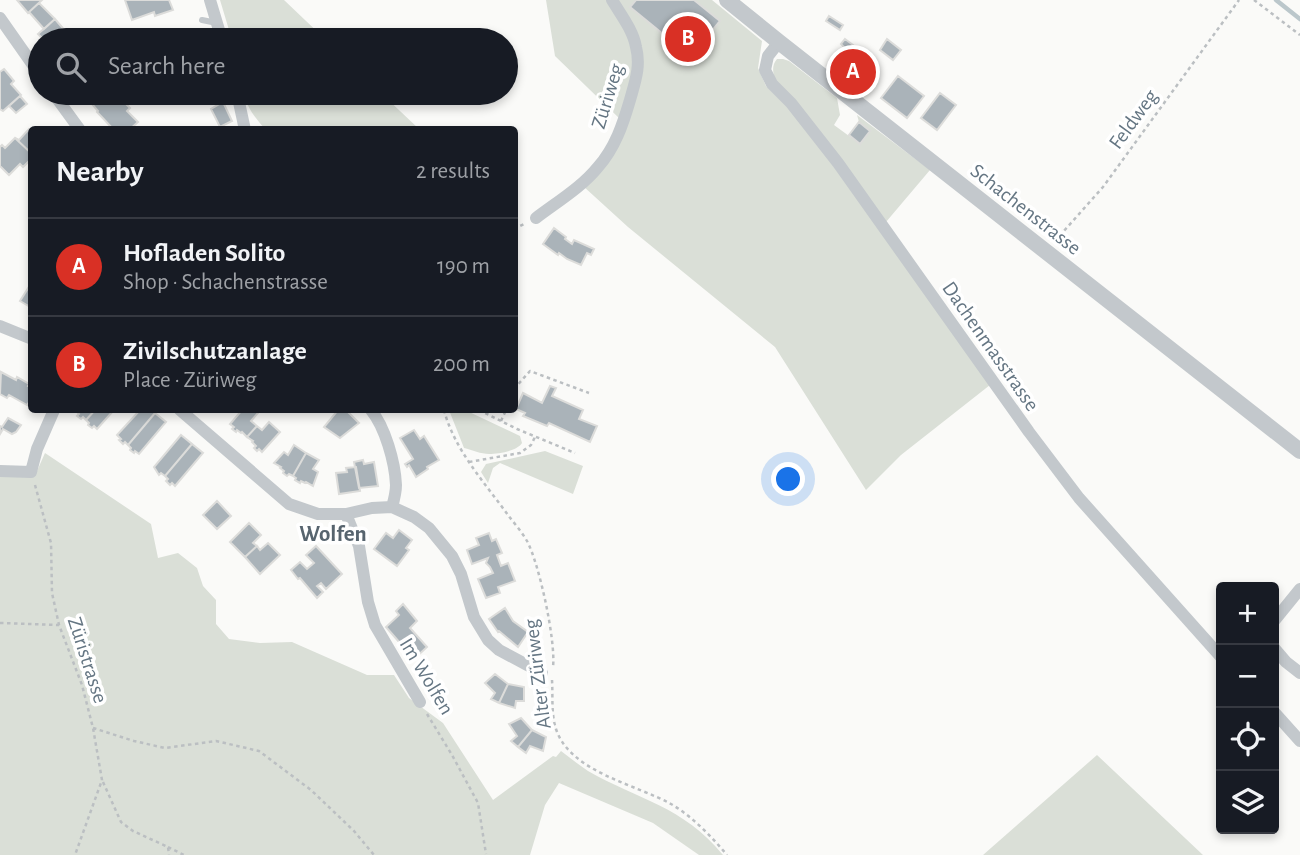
<!DOCTYPE html>
<meta charset="utf-8">
<style>
:root{--surface:#171b24;--page:#242831;--text:#f1f3f6;--muted:#9ea1a6;--line:#363941;--accent:#d93025}
body{margin:0;font-family:"Alegreya Sans",sans-serif;background:var(--page);color:var(--text)}
.controls{position:absolute;right:21px;bottom:21px;display:grid;overflow:hidden;border-radius:7px;box-shadow:0 4px 10px #0003}
.controls button{width:63px;height:63px;display:grid;place-items:center;padding:0;border:0;border-bottom:2px solid var(--line);background:var(--surface);color:var(--text);font:35px sans-serif}
.you{position:absolute;left:789px;top:480px;width:24px;height:24px;margin:-18px;border:5px solid #fff;border-radius:50%;background:#1a73e8;box-shadow:0 0 0 10px #1a73e833}
.badge{display:grid;place-items:center;width:46px;height:46px;border-radius:50%;background:var(--accent);color:#fff;font-size:23px;font-weight:700}
.pin{position:absolute;translate:-50% -50%;border:4px solid #fff;box-shadow:0 2px 7px #0006}
.list{margin:0;padding:0;list-style:none}
h2{display:flex;justify-content:space-between;align-items:center;height:91px;margin:0;padding:0 28px;font-size:30px}
h2 small{font-size:23px;font-weight:400;color:var(--muted)}
.list li{display:grid;grid-template-columns:46px 1fr auto;gap:21px;align-items:center;box-sizing:border-box;height:98px;padding:0 28px;border-top:2px solid var(--line)}
.list b{display:block;font-size:26px;white-space:nowrap}
.list p{margin:0;font-size:23px;white-space:nowrap;color:var(--muted)}
.list em{font-size:23px;font-style:normal;color:var(--muted)}
.icon{flex:none;width:38px;height:38px;fill:none;stroke:currentColor;stroke-width:2;stroke-linecap:round;stroke-linejoin:round}
.map{position:relative;flex:none;width:1300px;height:855px;overflow:hidden}
.search{position:absolute;background:var(--surface);box-shadow:0 4px 10px #0003;left:28px;top:28px;width:490px;height:77px;display:flex;align-items:center;gap:18px;box-sizing:border-box;padding:0 24px;border-radius:38px;color:var(--muted);font-size:26px}
.panel{position:absolute;background:var(--surface);box-shadow:0 4px 10px #0003;left:28px;top:126px;width:490px;height:287px;border-radius:7px}
.map>svg:first-child{display:block}
</style>
<div class="map">
<svg width="1300" height="855" viewBox="0 0 1300 855">
<rect width="100%" height="100%" fill="#fafaf8"/>
<path fill="#dadfd7" d="M220,0H284L326,40H232Z
M546,0H607C614,13 623,25 629,39C641,65 628,94 620,119L555,56Z
M617,0H712L762,41L758,68L766,86L787,106L825,154L990,385L901,455L866,490L775,347L628,227L583,186L600,172L640,79Z
M777,59H783L789,61L837,98L840,115L834,125L860,144L870,131L859,122L857,115L930,170L886,222L776,82C773,74 771,66 777,59Z
M243,93H381L419,129H265C255,118 247,107 243,93Z
M449,410H465L520,436L522,443C517,451 499,454 489,454C481,454 472,450 464,448Z
M545,451L583,466L573,494L500,463L493,468L488,483L481,472L486,464Z
M45,453L151,524L158,558L178,553L197,568L203,586L216,600V624L229,639L260,643L292,642L367,675H394L409,698L443,723L493,800L553,756L556,757L561,751C570,758 579,765 588,771C639,800 683,806 723,855H699L653,823L559,783L545,805L530,855H0V469L37,471Z
M1097,755L1203,855H983Z"/>
<g fill="none" stroke-linecap="round" stroke-linejoin="round">
<path stroke="#bbc7cb" stroke-width="4.5" d="M1276,0L1300,19"/>
</g>
<path fill="#aab3b9" stroke="#dcdcda" stroke-width="2" d="M17,0H42L28,13Z
M125,0H169L173,10L155,16L154,12L132,20Z
M636,0H694L720,21L691,57L630,7Z
M39,3L55,19L44,29L29,12Z
M829,16L843,25L840,30L826,21Z
M55,19L71,38L74,35L78,40H44L38,34Z
M845,39L853,45L852,47L860,53L857,57L868,65L870,62L876,67L865,82L850,70L847,74L839,68L841,64L836,60L845,48L841,44Z
M887,39L901,50L893,60L880,50Z
M4,69L14,81L11,84L21,95L3,111L0,109V72Z
M898,76L924,96L907,118L881,98Z
M89,93H112L118,100L120,98L130,108L127,111L138,122L129,130H114L97,112L98,111L85,96Z
M940,93L956,105L937,130L921,118Z
M20,96L27,104L16,113L9,106Z
M223,102L232,121L220,127L211,109Z
M859,122L870,131L860,144L849,135Z
M29,129L32,131V154L15,138L19,140Z
M15,138L32,154V158L23,167L20,164L9,175L0,166V147L2,145L5,148Z
M554,228L566,237L565,239L572,244L574,240L594,249L591,255L587,253L581,265L567,259L559,253L558,255L543,244Z
M32,282V308L20,301Z
M1,372L16,380L17,377L29,384L28,386L32,388V398L27,405L9,395L7,398L0,394Z
M550,386L556,388L552,396L583,410L579,419L597,426L590,442L549,423L547,426L523,416L525,413L516,409L523,393L542,403Z
M75,410H95L86,420L83,417L81,419L77,416L79,414Z
M95,410H114L97,429L94,426L92,428L88,425L89,423L86,420Z
M140,410H152L155,413L128,445L125,442L123,444L119,440L121,439L117,435Z
M242,410H254L258,413L251,421L257,426L247,437L242,432L241,433L237,430L236,432L232,429L234,427L230,424Z
M338,410H346L359,423L340,438L324,427Z
M155,413L166,422L139,454L135,451L134,453L130,450L131,448L128,445Z
M8,418L21,425L16,432L12,434L3,429L0,434V426L2,427Z
M269,422L280,432L262,452L259,449L257,451L254,448L256,446L252,442L253,441L247,437L257,426L262,430Z
M414,430L420,439L424,436L439,460L427,467L428,469L416,477L409,465L407,467L405,464L413,459L400,438Z
M181,435L192,444L165,476L161,473L159,475L154,467Z
M192,444L203,453L175,486L172,483L170,485L166,481L168,479L165,476Z
M294,445L306,453L293,476L289,474L287,476L283,473L284,471L280,468L281,467L274,463L284,452L288,455Z
M306,453L319,460L313,469L318,472L313,486L306,482L305,483L301,481L300,483L295,480L296,478L293,476Z
M363,460L364,464L374,462L378,486L359,488L354,462Z
M356,467L360,491L339,494L336,473L347,472L346,468Z
M217,501L231,516L217,529L203,515Z
M249,523L261,535L253,543L257,546L245,557L230,542Z
M399,530L412,540L406,548L409,550L397,566L374,549L386,533L393,538Z
M489,533L492,541L496,539L502,553L497,555L501,566L508,563L515,581L498,587L500,593L486,598L478,579L493,573L490,567L486,563L488,558L472,564L467,550L479,545L476,538Z
M268,543L280,555L260,574L245,557L257,546L260,550Z
M316,546L342,574L326,589L321,583L317,586L323,592L317,598L300,578L298,579L291,570L300,562L307,569L314,563L306,555Z
M403,604L417,621L410,628L427,647L414,659L386,627L399,615L396,611Z
M505,608L513,621L528,632L518,647L499,631L498,632L489,619Z
M495,674L508,684L499,703L491,699L495,693L485,683Z
M508,684L524,687V701H516L515,708L499,703Z
M521,718L532,730L518,747L511,741L517,736L509,724Z
M532,730L546,737L543,751L530,746L526,753L518,747Z"/>
<g fill="none" stroke-linecap="round" stroke-linejoin="round">
<path stroke="#bbbfc2" stroke-width="2.5" stroke-dasharray="3.5 3.5" stroke-linecap="butt" d="M1254,0L1300,35
M514,229L524,224
M1055,241L1103,187L1239,0
M514,389L530,371L589,393
M444,410C454,449 484,482 508,515C514,523 522,532 527,541C539,563 556,641 553,667
M479,410L517,429L575,453
M501,421L506,410
M469,462L520,453L531,445L535,437
M35,485L51,543L52,593L59,625L82,685L93,728L102,780L75,855
M0,623L59,625
M552,680C553,696 551,714 556,729C570,772 635,784 671,804C693,817 711,836 727,855
M427,714L452,755L478,803L486,854
M93,728L134,741L165,748L216,741L259,751L311,790L354,831L374,855
M103,782L121,822L133,831L168,847L169,855
M168,847L184,855"/>
<path stroke="#c3c8cc" stroke-width="6" d="M202,20L217,23"/>
<path stroke="#c3c8cc" stroke-width="12" d="M210,0L222,40
M0,18L40,75
M779,42L768,56L765,70L772,84L791,103L838,163L1029,432L1079,498L1221,657
M53,93L80,130
M237,93L245,130
M536,218C557,202 582,187 598,167C615,148 623,124 630,100C635,82 641,66 636,47C633,30 621,15 612,0
M0,326L32,339
M180,410L289,504L318,514H346L372,508L392,507L414,517L429,528L452,556L461,574L474,617L488,640L499,650L542,673
M371,410C385,427 395,462 396,485C396,492 394,500 392,507
M0,471L31,472L37,449L54,410
M346,514L359,546L368,602L375,625L420,702
M1274,621L1300,589
M1274,648L1286,662L1300,673
M1274,712L1300,741"/>
<path stroke="#c3c8cc" stroke-width="16" d="M727,0L779,42L1300,451"/>
</g>
<g text-anchor="middle" stroke-width="7" stroke-linejoin="round" paint-order="stroke">
<g font-size="21" fill="#657683" stroke="#fff">
<text transform="translate(607 96) rotate(-73)" y="7">Züriweg</text>
<text transform="translate(1133 119) rotate(-54)" y="7">Feldweg</text>
<text transform="translate(1026 209) rotate(38)" y="7">Schachenstrasse</text>
<text transform="translate(991 346) rotate(55)" y="7">Dachenmasstrasse</text>
<text transform="translate(88 660) rotate(72)" y="7">Züristrasse</text>
<text transform="translate(537 674) rotate(-97)" y="7">Alter Züriweg</text>
<text transform="translate(427 676) rotate(59)" y="7">Im Wolfen</text>
</g>
<g font-size="23" font-weight="bold" fill="#57646e" stroke="#fff">
<text x="333" y="541">Wolfen</text>
</g>
</g>
</svg>
<div class="controls">
<button>+</button>
<button>−</button>
<button><svg class="icon" aria-label="locate" viewBox="0 0 24 24"><circle cx="12" cy="12" r="6"/><path d="M12 2v4M12 18v4M2 12h4M18 12h4"/></svg></button>
<button><svg class="icon" aria-label="layers" viewBox="0 0 24 24"><path d="M12 4l9 5-9 5-9-5zM3 14l9 5 9-5"/></svg></button>
</div>
<div class="you"></div>
<div class="pin badge" style="left:853px;top:72px">A</div>
<div class="pin badge" style="left:688px;top:39px">B</div>
<div class="search"><svg class="icon" aria-label="search" viewBox="0 0 24 24"><circle cx="10" cy="10" r="6"/><path d="M15 15l6 6"/></svg>Search here</div>
<section class="panel">
<h2>Nearby<small>2 results</small></h2>
<ul class="list">
<li><span class="badge">A</span><div><b>Hofladen Solito</b><p>Shop · Schachenstrasse</p></div><em>190 m</em></li>
<li><span class="badge">B</span><div><b>Zivilschutzanlage</b><p>Place · Züriweg</p></div><em>200 m</em></li>
</ul>
</section>
</div>
